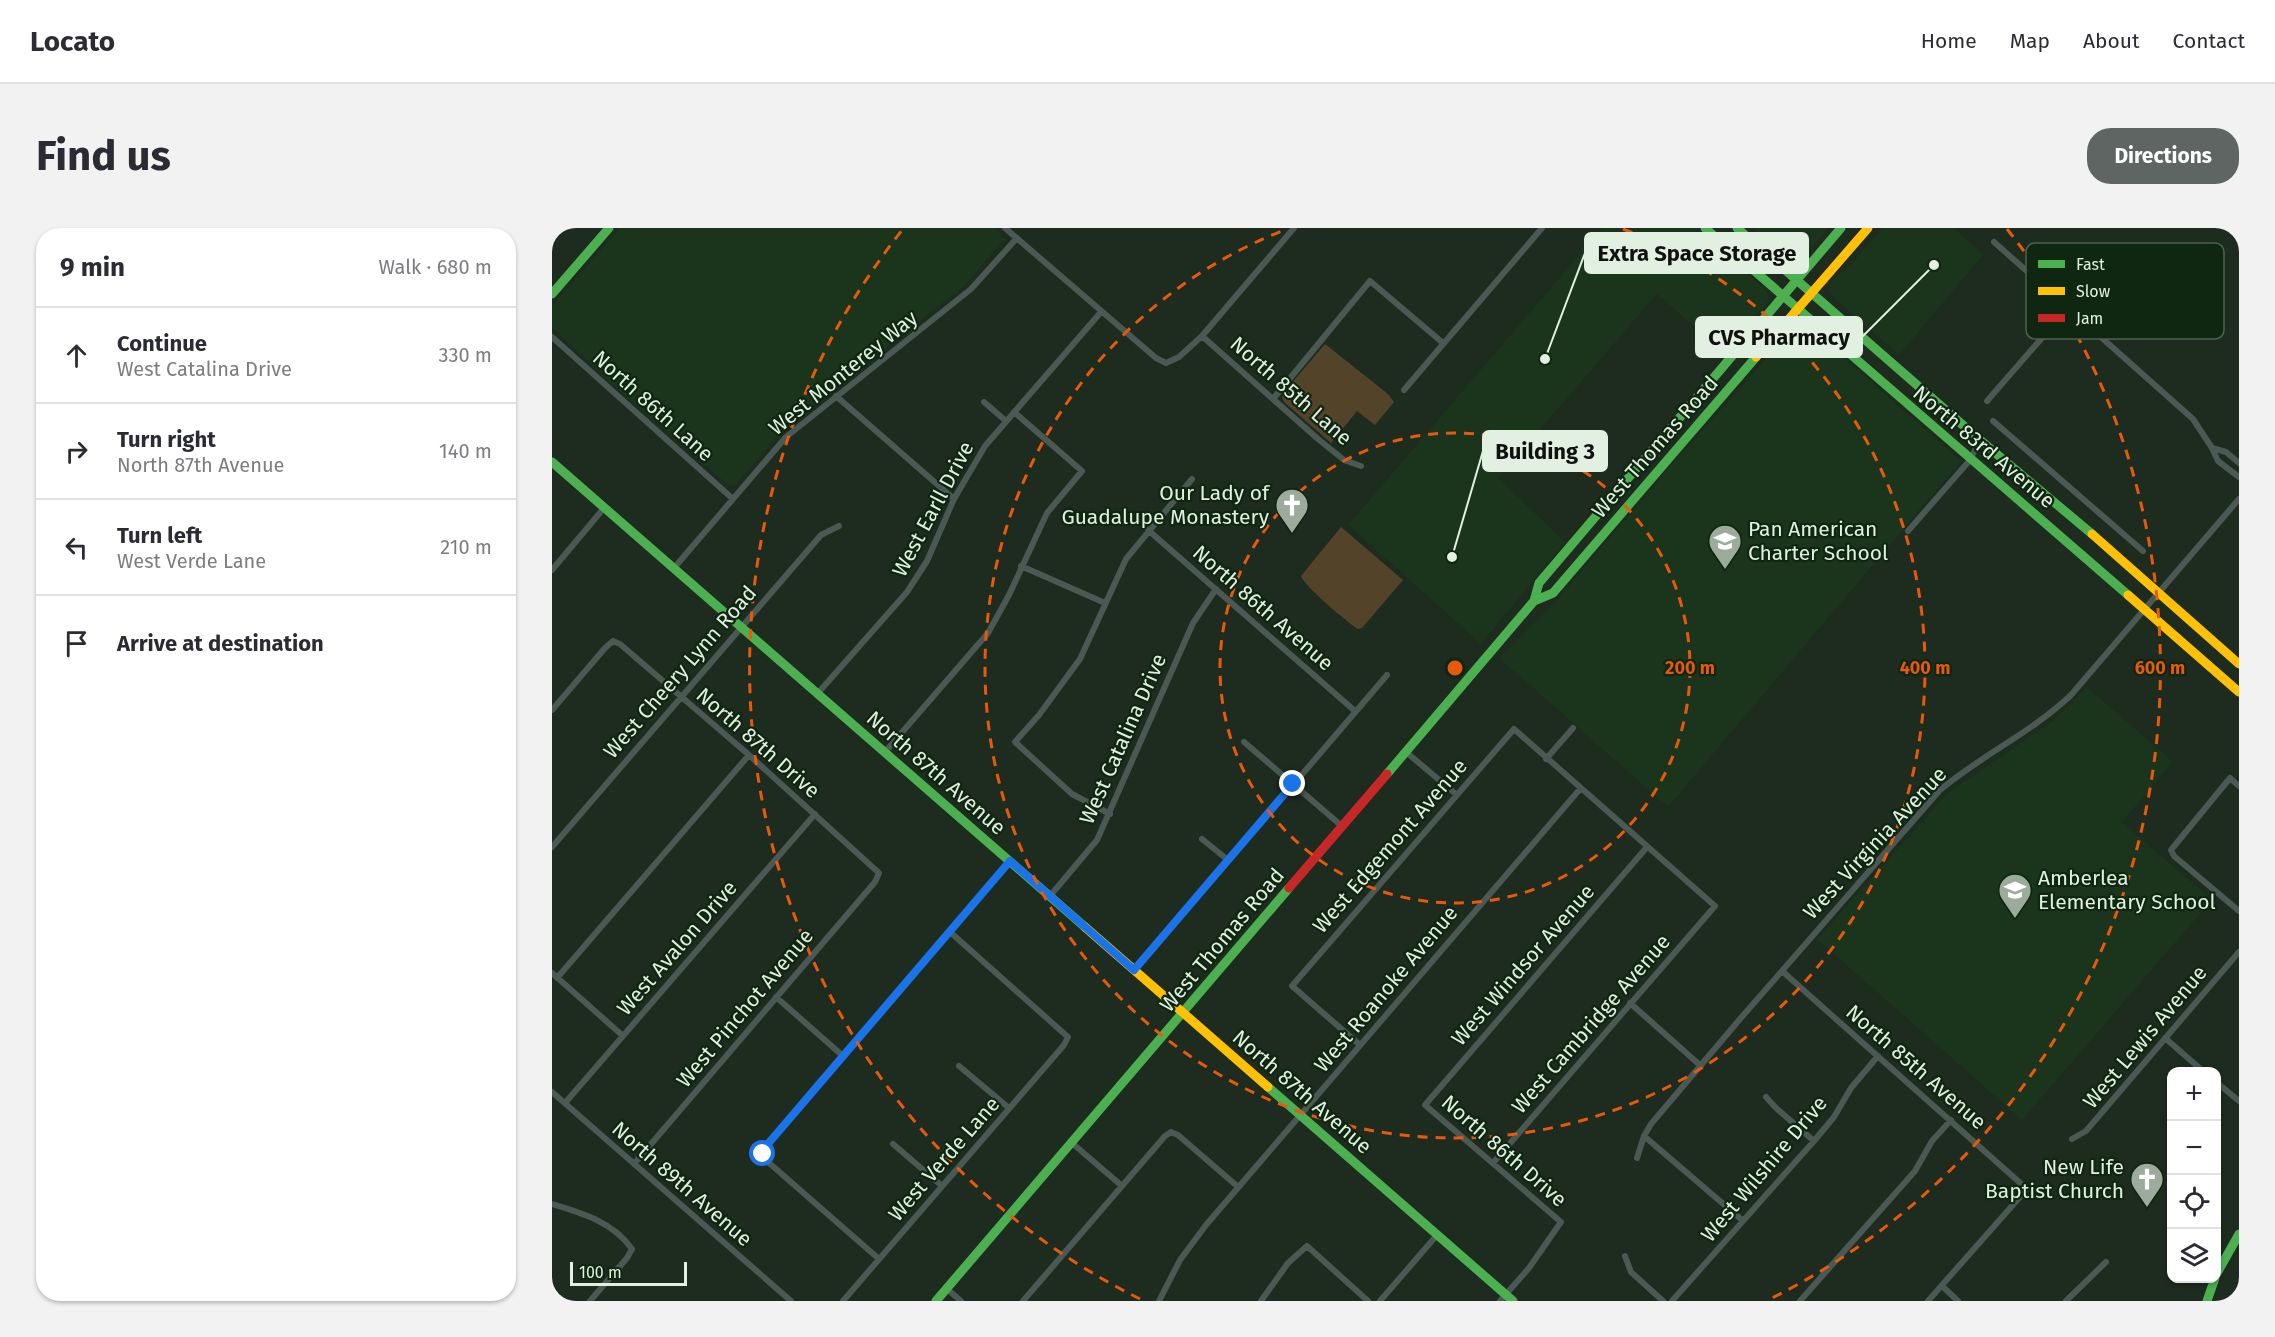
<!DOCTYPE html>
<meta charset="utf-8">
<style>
:root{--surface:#fff;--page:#f2f2f3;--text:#2b2b33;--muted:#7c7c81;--line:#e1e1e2;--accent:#5e6563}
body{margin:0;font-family:"Fira Sans",sans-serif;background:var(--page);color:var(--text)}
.controls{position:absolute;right:18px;bottom:18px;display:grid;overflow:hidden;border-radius:12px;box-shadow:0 2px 4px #0004}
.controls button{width:54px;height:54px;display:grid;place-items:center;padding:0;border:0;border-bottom:2px solid var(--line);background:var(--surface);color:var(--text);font:30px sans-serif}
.scale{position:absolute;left:18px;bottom:15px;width:117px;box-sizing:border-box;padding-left:6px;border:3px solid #e1f0e1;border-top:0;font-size:16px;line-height:21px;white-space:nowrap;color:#e1f0e1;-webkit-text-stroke:4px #0f2610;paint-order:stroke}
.stop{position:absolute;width:18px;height:18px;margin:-14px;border:4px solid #1a73e8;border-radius:50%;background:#fff}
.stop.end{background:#1a73e8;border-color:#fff;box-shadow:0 2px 6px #0008}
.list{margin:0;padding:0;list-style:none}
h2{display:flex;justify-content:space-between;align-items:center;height:78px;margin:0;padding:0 24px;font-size:26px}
h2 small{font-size:20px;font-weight:400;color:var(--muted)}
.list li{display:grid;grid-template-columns:39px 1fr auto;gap:18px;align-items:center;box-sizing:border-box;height:96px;padding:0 24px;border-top:2px solid var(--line)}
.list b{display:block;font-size:22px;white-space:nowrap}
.list p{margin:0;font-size:20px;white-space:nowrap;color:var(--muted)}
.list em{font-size:20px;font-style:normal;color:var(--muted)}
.icon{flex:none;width:33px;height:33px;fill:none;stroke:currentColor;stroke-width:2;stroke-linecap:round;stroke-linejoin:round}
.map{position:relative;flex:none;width:1687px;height:1073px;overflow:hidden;border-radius:24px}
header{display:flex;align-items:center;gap:36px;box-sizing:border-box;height:84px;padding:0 30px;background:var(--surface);border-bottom:2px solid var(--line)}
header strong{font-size:28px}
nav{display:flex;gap:33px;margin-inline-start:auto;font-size:21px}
.intro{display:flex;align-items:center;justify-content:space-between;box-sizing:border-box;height:144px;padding:0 36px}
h1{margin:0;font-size:42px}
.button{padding:15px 27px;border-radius:24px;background:var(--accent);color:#fff;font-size:21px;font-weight:700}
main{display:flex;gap:36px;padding:0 36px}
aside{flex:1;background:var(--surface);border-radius:24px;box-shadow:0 2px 4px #0004}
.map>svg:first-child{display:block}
</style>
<header>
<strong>Locato</strong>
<nav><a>Home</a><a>Map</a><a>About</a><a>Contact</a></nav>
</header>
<div class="intro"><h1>Find us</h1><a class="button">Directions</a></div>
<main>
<aside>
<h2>9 min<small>Walk · 680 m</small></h2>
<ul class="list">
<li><svg class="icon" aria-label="ahead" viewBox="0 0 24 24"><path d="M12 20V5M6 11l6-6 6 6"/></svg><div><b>Continue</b><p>West Catalina Drive</p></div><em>330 m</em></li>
<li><svg class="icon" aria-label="right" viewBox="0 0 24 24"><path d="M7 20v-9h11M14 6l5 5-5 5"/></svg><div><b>Turn right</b><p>North 87th Avenue</p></div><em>140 m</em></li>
<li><svg class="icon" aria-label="left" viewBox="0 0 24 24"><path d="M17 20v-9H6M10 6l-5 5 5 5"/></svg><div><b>Turn left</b><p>West Verde Lane</p></div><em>210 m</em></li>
<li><svg class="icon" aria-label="arrive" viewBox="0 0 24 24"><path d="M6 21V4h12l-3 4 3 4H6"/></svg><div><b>Arrive at destination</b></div></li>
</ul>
</aside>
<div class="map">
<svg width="1687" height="1073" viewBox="0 0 1687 1073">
<rect width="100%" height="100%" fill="#1e2b1f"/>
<path fill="#1b351c" d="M68,0H443L452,11L412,58L236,197L182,258L176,257L61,157L0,99V78Z
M1050,0H1144L1213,61L1218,70L1211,81L1198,91L1169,122L1105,66L946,250L1013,314L929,416L796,297Z
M1201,0H1276L1249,31L1241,36L1234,34Z
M1330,0H1401L1432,26L1347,127L1280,68L1277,61L1280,53L1301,34Z
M1245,96L1256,98L1409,233L1116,579L947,430L1004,373L1121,235Z
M1535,459L1621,534L1570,594L1660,672L1470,892L1265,711L1396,565L1502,492Z"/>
<path fill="#534429" d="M773,116L836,166L842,174L823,197L805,183L779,215L732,174L730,169L732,164Z
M789,299L851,352L810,400L806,401C796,395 752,358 749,348Z"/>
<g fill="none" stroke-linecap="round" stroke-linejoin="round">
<path stroke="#4a5954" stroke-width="6" d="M453,0L604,130L614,135L627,129L650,108L742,0
M1442,14L1641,191L1660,220
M650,108L766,211L792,232L809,238
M0,109L181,271
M852,162L990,0
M284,168L402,271
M721,171L818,53L891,115
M1435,173L1516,80
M432,174L454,193
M1441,193L1591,323
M1687,235L1674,224L1660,220L1666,233L1687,249
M596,302L803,483
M1356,303L1418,232L1428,212
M469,338L553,375
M122,340L234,209L419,61L465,10
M0,342L52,280
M266,465L355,364L375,333L402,271L433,218L549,84
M0,482L53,420L61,413L68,416L197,527L327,645L323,654L82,936
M692,514L791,599
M333,524L436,405L457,367L495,285L530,243L462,184
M854,524L905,567
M994,531L1021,500
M1687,558L1678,550L1619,622L1622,628L1687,683
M558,586L520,566L463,514L487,487L528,431L574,331L640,251
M650,611L676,632
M0,619L269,307L287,298
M498,668L545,612L641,395L664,361
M583,742L835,447
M1230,743L1475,961L1376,1073
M0,745L71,808
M5,750L197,527
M224,769L291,828
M1078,775L1149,838
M1613,810L1652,844
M808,817L740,758L962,501L1163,678L941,935
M407,838L457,880
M1664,854L1687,873
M0,864L239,1073
M1214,869L1224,880L1262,913
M13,875L263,586
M1092,908L1190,992
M1520,911L1534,903L1687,724
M520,915L570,958
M341,916L390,958
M1085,930L1092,908L1099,896L1188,791L1388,562C1430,527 1480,504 1519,467L1687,271
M0,976C30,985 61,994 80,1021L75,1030L38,1073
M1073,1028L1079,1044L1111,1073
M327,1031L216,934L211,925L215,917L458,633
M1390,1058L1406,1073
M395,1061L409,1073
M291,1073L512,817L516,809L398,704
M471,1073L613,908L619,904L626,907L685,958
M607,1073L628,1032L654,997L1028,561
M709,1073L736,1035L755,1018L816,1073
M828,1073L885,1007
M948,1073L977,1040L1009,994L873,877L1095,619
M1120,1073L1262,913L1282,889L1299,860L1326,828
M1248,1073L1363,943L1380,913L1399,892
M1514,1073L1554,1034"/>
<path stroke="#4caf50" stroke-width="9" d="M1153,0L1576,367
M1185,0L1428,212L1540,306
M0,66L57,0
M0,234L533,699
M982,373L987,355L1289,0
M835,546L982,373L1001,365L1204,129
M716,859L961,1073
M1664,1047L1687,1006
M384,1073L737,660
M1655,1073L1663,1050"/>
<path stroke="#ffc107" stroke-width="9" d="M1204,129L1316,0
M1540,306L1687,436
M1576,367L1687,464
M533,699L716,859"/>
<path stroke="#c62828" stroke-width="9" d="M737,660L835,546"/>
</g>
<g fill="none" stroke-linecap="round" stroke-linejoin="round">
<path stroke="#1a73e8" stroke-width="8" d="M211,926L215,917L458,633L582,742L741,556"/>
</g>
<g fill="none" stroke="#e8590c" stroke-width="3" stroke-dasharray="10 8">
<circle cx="903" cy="440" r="235"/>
<path d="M1071 1A470 470 0 1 1 735 1"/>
<path d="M588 1071A705 705 0 0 1 351 1M1455 1A705 705 0 0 1 1218 1071"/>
</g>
<defs>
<symbol id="church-pin" viewBox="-11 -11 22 30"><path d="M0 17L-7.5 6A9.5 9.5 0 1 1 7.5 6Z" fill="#9dab9d" stroke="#0f2610"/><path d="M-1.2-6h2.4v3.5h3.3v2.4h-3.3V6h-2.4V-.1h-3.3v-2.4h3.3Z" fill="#fff"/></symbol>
<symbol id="school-pin" viewBox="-11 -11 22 30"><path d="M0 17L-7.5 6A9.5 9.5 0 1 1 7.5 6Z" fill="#9dab9d" stroke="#0f2610"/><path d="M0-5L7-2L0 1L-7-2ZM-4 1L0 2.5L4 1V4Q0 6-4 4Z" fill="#fff"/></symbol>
</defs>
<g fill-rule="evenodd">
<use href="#church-pin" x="721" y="258" width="38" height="52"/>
<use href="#school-pin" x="1154" y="294" width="38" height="52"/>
<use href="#school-pin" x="1444" y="643" width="38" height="52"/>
<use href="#church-pin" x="1576" y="932" width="38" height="52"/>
</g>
<g text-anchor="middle" stroke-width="4.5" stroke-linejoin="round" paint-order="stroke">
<g font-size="21" fill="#e1f0e1" stroke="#0f2610">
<text transform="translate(291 145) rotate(-39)" y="7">West Monterey Way</text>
<text transform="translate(739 163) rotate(41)" y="7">North 85th Lane</text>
<text transform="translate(101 178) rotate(42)" y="7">North 86th Lane</text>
<text transform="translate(1103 219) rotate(-49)" y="7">West Thomas Road</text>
<text transform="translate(1432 219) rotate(40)" y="7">North 83rd Avenue</text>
<text transform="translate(381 281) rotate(-62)" y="7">West Earll Drive</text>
<text transform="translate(711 380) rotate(41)" y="7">North 86th Avenue</text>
<text transform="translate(128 444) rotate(-49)" y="7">West Cheery Lynn Road</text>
<text transform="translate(571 511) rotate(-66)" y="7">West Catalina Drive</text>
<text transform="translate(206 515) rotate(41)" y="7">North 87th Drive</text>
<text transform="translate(384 545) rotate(41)" y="7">North 87th Avenue</text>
<text transform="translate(1323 615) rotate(-47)" y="7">West Virginia Avenue</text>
<text transform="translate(838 618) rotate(-49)" y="7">West Edgemont Avenue</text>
<text transform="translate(670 712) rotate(-50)" y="7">West Thomas Road</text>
<text transform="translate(125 720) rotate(-49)" y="7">West Avalon Drive</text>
<text transform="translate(971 737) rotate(-49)" y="7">West Windsor Avenue</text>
<text transform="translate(834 761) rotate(-50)" y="7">West Roanoke Avenue</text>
<text transform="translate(193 780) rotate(-50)" y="7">West Pinchot Avenue</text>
<text transform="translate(1039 796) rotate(-49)" y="7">West Cambridge Avenue</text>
<text transform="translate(1593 809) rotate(-50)" y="7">West Lewis Avenue</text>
<text transform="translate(1364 839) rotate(41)" y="7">North 85th Avenue</text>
<text transform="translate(750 864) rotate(41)" y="7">North 87th Avenue</text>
<text transform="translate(952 923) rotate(41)" y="7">North 86th Drive</text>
<text transform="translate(392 931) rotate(-49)" y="7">West Verde Lane</text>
<text transform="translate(1212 941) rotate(-50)" y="7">West Wilshire Drive</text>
<text transform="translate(130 956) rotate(41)" y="7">North 89th Avenue</text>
</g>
<g font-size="21" fill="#e1f0e1" stroke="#0f2610" text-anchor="end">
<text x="717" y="272">Our Lady of<tspan x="717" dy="24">Guadalupe Monastery</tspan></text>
<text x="1196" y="308" text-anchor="start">Pan American<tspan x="1196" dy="24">Charter School</tspan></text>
<text x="1486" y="657" text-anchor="start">Amberlea<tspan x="1486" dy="24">Elementary School</tspan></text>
<text x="1572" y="946">New Life<tspan x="1572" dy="24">Baptist Church</tspan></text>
</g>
</g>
<rect x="1474" y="15" width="198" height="96" rx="9" fill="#0f2610" stroke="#4e634f" stroke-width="1.5"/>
<rect x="1486" y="32" width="27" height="8" fill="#4caf50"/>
<rect x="1486" y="59" width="27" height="8" fill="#ffc107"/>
<rect x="1486" y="86" width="27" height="8" fill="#c62828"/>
<g font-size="16" fill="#e1f0e1">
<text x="1524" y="42">Fast</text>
<text x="1524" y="69">Slow</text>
<text x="1524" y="96">Jam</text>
</g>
<circle cx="903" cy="440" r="9" fill="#e8590c" stroke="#0f2610" stroke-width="3"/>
<g font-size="18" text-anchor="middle" font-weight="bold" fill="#e8590c" stroke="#0f2610" stroke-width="4.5" stroke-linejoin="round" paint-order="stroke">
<text x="1138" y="446">200 m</text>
<text x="1373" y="446">400 m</text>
<text x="1608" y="446">600 m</text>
</g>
<path fill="none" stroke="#e1f0e1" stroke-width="2" d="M993 131L1033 25M1382 37L1310 109M900 329L931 223"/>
<g fill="#e1f0e1" stroke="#0f2610" stroke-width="2">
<circle cx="993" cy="131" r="6"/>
<circle cx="1382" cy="37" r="6"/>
<circle cx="900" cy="329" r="6"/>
</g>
<g fill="#e1f0e1" stroke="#e1f0e1" stroke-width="2">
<rect x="1033" y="5" width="223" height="40" rx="6"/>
<rect x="1144" y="89" width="166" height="40" rx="6"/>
<rect x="931" y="203" width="124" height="40" rx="6"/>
</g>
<g font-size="22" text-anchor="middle" font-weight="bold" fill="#111">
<text x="1145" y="33">Extra Space Storage</text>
<text x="1227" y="117">CVS Pharmacy</text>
<text x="993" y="231">Building 3</text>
</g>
</svg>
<div class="controls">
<button>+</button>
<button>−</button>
<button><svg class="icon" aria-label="locate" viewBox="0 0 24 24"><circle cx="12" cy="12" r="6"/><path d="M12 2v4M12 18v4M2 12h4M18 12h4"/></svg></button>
<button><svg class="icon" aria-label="layers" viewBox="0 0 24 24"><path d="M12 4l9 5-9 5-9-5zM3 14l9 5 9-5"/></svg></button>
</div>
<div class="scale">100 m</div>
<div class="stop" style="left:211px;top:926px"></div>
<div class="stop end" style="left:741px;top:556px"></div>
</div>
</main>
